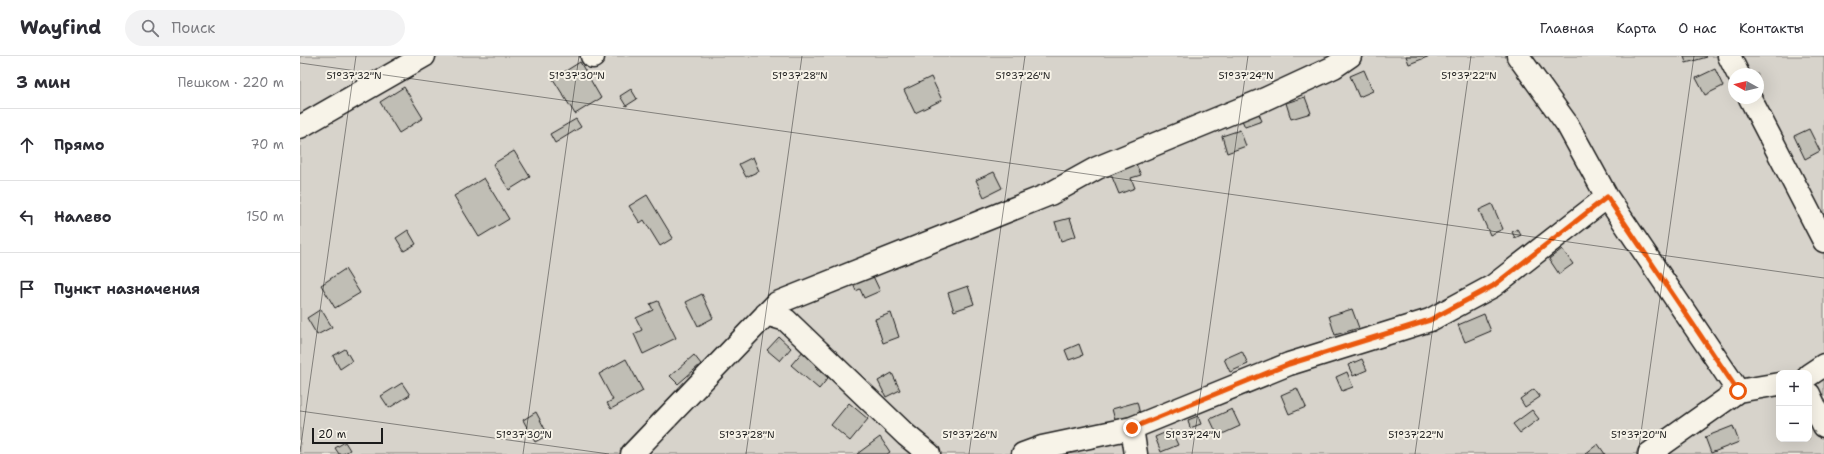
<!DOCTYPE html>
<html lang="ru">
<meta charset="utf-8">
<style>
:root{--surface:#fff;--page:#f2f2f3;--text:#2b2b33;--muted:#7c7c81;--line:#e1e1e2}
body{margin:0;font-family:"Shantell Sans",sans-serif;background:var(--page);color:var(--text)}
.controls{position:absolute;right:12px;bottom:12px;display:grid;overflow:hidden;border-radius:8px;box-shadow:0 4px 16px #0002}
.controls button{width:36px;height:36px;display:grid;place-items:center;padding:0;border:0;border-bottom:1px solid var(--line);background:var(--surface);color:var(--text);font:20px sans-serif}
.compass{position:absolute;left:1428px;top:12px;width:36px;height:36px;border-radius:50%;background:var(--surface);box-shadow:0 4px 16px #0002;rotate:278deg}
.scale{position:absolute;left:12px;bottom:10px;width:71px;box-sizing:border-box;padding-left:4px;border:2px solid #1c1c1c;border-top:0;font-size:11px;line-height:14px;white-space:nowrap;color:#1c1c1c;-webkit-text-stroke:3px #f7f3e8;paint-order:stroke}
.stop{position:absolute;width:12px;height:12px;margin:-9px;border:3px solid #ea580c;border-radius:50%;background:#fff}
.stop.end{background:#ea580c;border-color:#fff;box-shadow:0 1px 4px #0008}
.list{margin:0;padding:0;list-style:none}
h2{display:flex;justify-content:space-between;align-items:center;height:52px;margin:0;padding:0 16px;font-size:17px}
h2 small{font-size:13px;font-weight:400;color:var(--muted)}
.list li{display:grid;grid-template-columns:26px 1fr auto;gap:12px;align-items:center;box-sizing:border-box;height:72px;padding:0 16px;border-top:1px solid var(--line)}
.list b{display:block;font-size:15px;white-space:nowrap}
.list em{font-size:13px;font-style:normal;color:var(--muted)}
.icon{flex:none;width:22px;height:22px;fill:none;stroke:currentColor;stroke-width:2;stroke-linecap:round;stroke-linejoin:round}
.map{position:relative;flex:none;width:1524px;height:398px;overflow:hidden}
header{display:flex;align-items:center;gap:24px;box-sizing:border-box;height:56px;padding:0 20px;background:var(--surface);border-bottom:1px solid var(--line)}
header strong{font-size:19px}
nav{display:flex;gap:22px;margin-inline-start:auto;font-size:14px}
.search{width:280px;height:36px;background:var(--page);display:flex;align-items:center;gap:10px;box-sizing:border-box;padding:0 14px;border-radius:22px;color:var(--muted);font-size:15px}
main{display:flex}
aside{flex:1;background:var(--surface)}
.map>svg:first-child{display:block}
</style>
<header>
<strong>Wayfind</strong>
<div class="search"><svg class="icon" aria-label="search" viewBox="0 0 24 24"><circle cx="10" cy="10" r="6"/><path d="M15 15l6 6"/></svg>Поиск</div>
<nav><a>Главная</a><a>Карта</a><a>О нас</a><a>Контакты</a></nav>
</header>
<main>
<aside>
<h2>3 мин<small>Пешком · 220 m</small></h2>
<ul class="list">
<li><svg class="icon" aria-label="ahead" viewBox="0 0 24 24"><path d="M12 20V5M6 11l6-6 6 6"/></svg><div><b>Прямо</b></div><em>70 m</em></li>
<li><svg class="icon" aria-label="left" viewBox="0 0 24 24"><path d="M17 20v-9H6M10 6l-5 5 5 5"/></svg><div><b>Налево</b></div><em>150 m</em></li>
<li><svg class="icon" aria-label="arrive" viewBox="0 0 24 24"><path d="M6 21V4h12l-3 4 3 4H6"/></svg><div><b>Пункт назначения</b></div></li>
</ul>
</aside>
<div class="map">
<svg width="1524" height="398" viewBox="0 0 1524 398">
<rect width="100%" height="100%" fill="#f7f3e8"/>
<filter id="ink" filterUnits="userSpaceOnUse"><feTurbulence type="fractalNoise" baseFrequency=".025" numOctaves="2"/><feDisplacementMap in="SourceGraphic" scale="8" xChannelSelector="R" yChannelSelector="G"/><feConvolveMatrix kernelMatrix="1 2 1 2 8 2 1 2 1" color-interpolation-filters="sRGB"/></filter>
<g filter="url(#ink)">
<path fill="#d7d3cb" stroke="#7a7874" fill-rule="evenodd" d="M0,0H1524V398H0ZM1434,18H1458V42H1434ZM1479,317H1509V383H1479Z"/>
<path fill="#c0beb5" stroke="#1c1c1c" d="M1106,0H1130L1109,8Z
M1384,0H1406L1407,1L1386,7Z
M280,6L301,42L275,58L253,23Z
M1415,13L1423,30L1405,39L1396,22Z
M1064,14L1073,35L1059,41L1050,20Z
M631,21L642,44L615,57L604,34Z
M104,31L123,62L99,77L80,46Z
M331,33L337,43L326,50L320,40Z
M1005,41L1011,57L991,63L986,47Z
M958,56L962,65L945,71L941,62Z
M276,63L281,71L255,87L250,78Z
M1509,73L1520,95L1505,103L1494,80Z
M940,74L946,90L927,97L922,80Z
M214,95L230,121L209,134L193,108Z
M453,101L459,115L446,121L439,108Z
M835,106L841,119L831,122L835,132L819,138L810,116Z
M694,116L702,132L684,141L676,124Z
M184,122L209,163L179,181L154,140Z
M347,139L373,182L360,190L344,164L340,167L329,150Z
M1192,148L1203,173L1190,179L1179,154Z
M770,162L776,180L761,185L755,166Z
M1217,173L1221,179L1215,182L1212,176Z
M108,174L116,188L104,195L96,182Z
M1262,193L1273,208L1259,218L1249,203Z
M45,213L60,237L35,252L21,229Z
M571,216L580,235L564,242L560,233L556,235L551,223Z
M668,230L674,248L654,255L648,237Z
M402,238L413,262L398,270L386,246Z
M358,245L376,282L343,298L334,278L342,274L336,262L353,254L350,248Z
M21,253L32,271L17,279L7,262Z
M1052,253L1059,272L1035,279L1029,260Z
M591,257L599,281L583,287L575,263Z
M1184,258L1191,275L1165,286L1158,269Z
M479,281L491,292L480,305L467,294Z
M779,288L783,299L769,304L765,294Z
M45,293L52,305L40,313L33,300Z
M504,294L519,307L516,311L528,322L519,333L491,309Z
M942,295L948,308L930,316L924,303Z
M394,299L401,308L378,328L370,320Z
M326,303L343,335L311,353L307,347L313,344L299,318Z
M1062,303L1067,314L1053,320L1048,309Z
M1047,316L1053,331L1042,335L1036,321Z
M592,317L600,334L586,341L578,325Z
M102,327L110,339L89,352L81,340Z
M997,332L1006,351L989,358L981,339Z
M1234,333L1240,341L1225,351L1220,343Z
M837,346L840,358L815,364L812,353Z
M549,347L568,363L550,385L531,369Z
M932,353L940,370L918,380L910,363Z
M1232,354L1239,363L1220,377L1213,368Z
M236,356L248,379L235,386L223,364Z
M898,360L901,368L890,372L888,364Z
M1433,370L1439,386L1411,397L1405,381Z
M871,374L878,389L861,396L855,381Z
M580,381L590,396L587,398H557Z
M45,386L50,394L43,398H39L35,392Z
M1298,388L1305,398H1285Z"/>
<g fill="none" stroke-linecap="round" stroke-linejoin="round">
<defs>
<path id="minor" d="M292,0L293,1
M1218,0L1267,68L1307,141L1438,335
M1429,0L1438,18
M1450,42L1524,185
M0,71L124,0
M466,258L486,264L606,379L629,398
M1509,319L1524,309
M1509,338L1524,370
M832,372L836,398
M332,398L477,247L750,138L797,112L965,43L1034,11L1050,0
M723,398L742,391L832,372L989,308L1130,264L1193,230L1307,141
M1349,398L1438,335L1479,328"/>
</defs>
<use href="#minor" stroke="#1c1c1c" stroke-width="25"/>
<use href="#minor" stroke="#f7f3e8" stroke-width="22"/>
</g>
</g>
<g fill="none" stroke-linecap="round" stroke-linejoin="round" filter="url(#ink)">
<path stroke="#ea580c" stroke-width="5" d="M832,372L989,308L1130,264L1193,230L1307,141L1438,335"/>
</g>
<path fill="none" stroke="#1c1c1c" stroke-width="1" stroke-opacity="0.45" d="M0,7L1524,222M0,355L309,398M0,396L56,0M223,398L279,0M446,398L502,0M669,398L725,0M892,398L948,0M1115,398L1171,0M1338,398L1394,0"/>
<g font-size="10" text-anchor="middle" fill="#1c1c1c" stroke="#f7f3e8" stroke-width="4" stroke-linejoin="round" paint-order="stroke">
<text x="54" y="23">51°37'32"N</text>
<text x="277" y="23">51°37'30"N</text>
<text x="500" y="23">51°37'28"N</text>
<text x="723" y="23">51°37'26"N</text>
<text x="946" y="23">51°37'24"N</text>
<text x="1169" y="23">51°37'22"N</text>
<text x="224" y="382">51°37'30"N</text>
<text x="447" y="382">51°37'28"N</text>
<text x="670" y="382">51°37'26"N</text>
<text x="893" y="382">51°37'24"N</text>
<text x="1116" y="382">51°37'22"N</text>
<text x="1339" y="382">51°37'20"N</text>
</g>
</svg>
<div class="controls">
<button>+</button>
<button>−</button>
</div>
<svg class="compass" viewBox="-18 -18 36 36"><path d="M0-13l5 13h-10z" fill="#e53935"/><path d="M0 13l5-13h-10z" fill="#7c7c81"/></svg>
<div class="scale">20 m</div>
<div class="stop" style="left:1438px;top:335px"></div>
<div class="stop end" style="left:832px;top:372px"></div>
</div>
</main>
